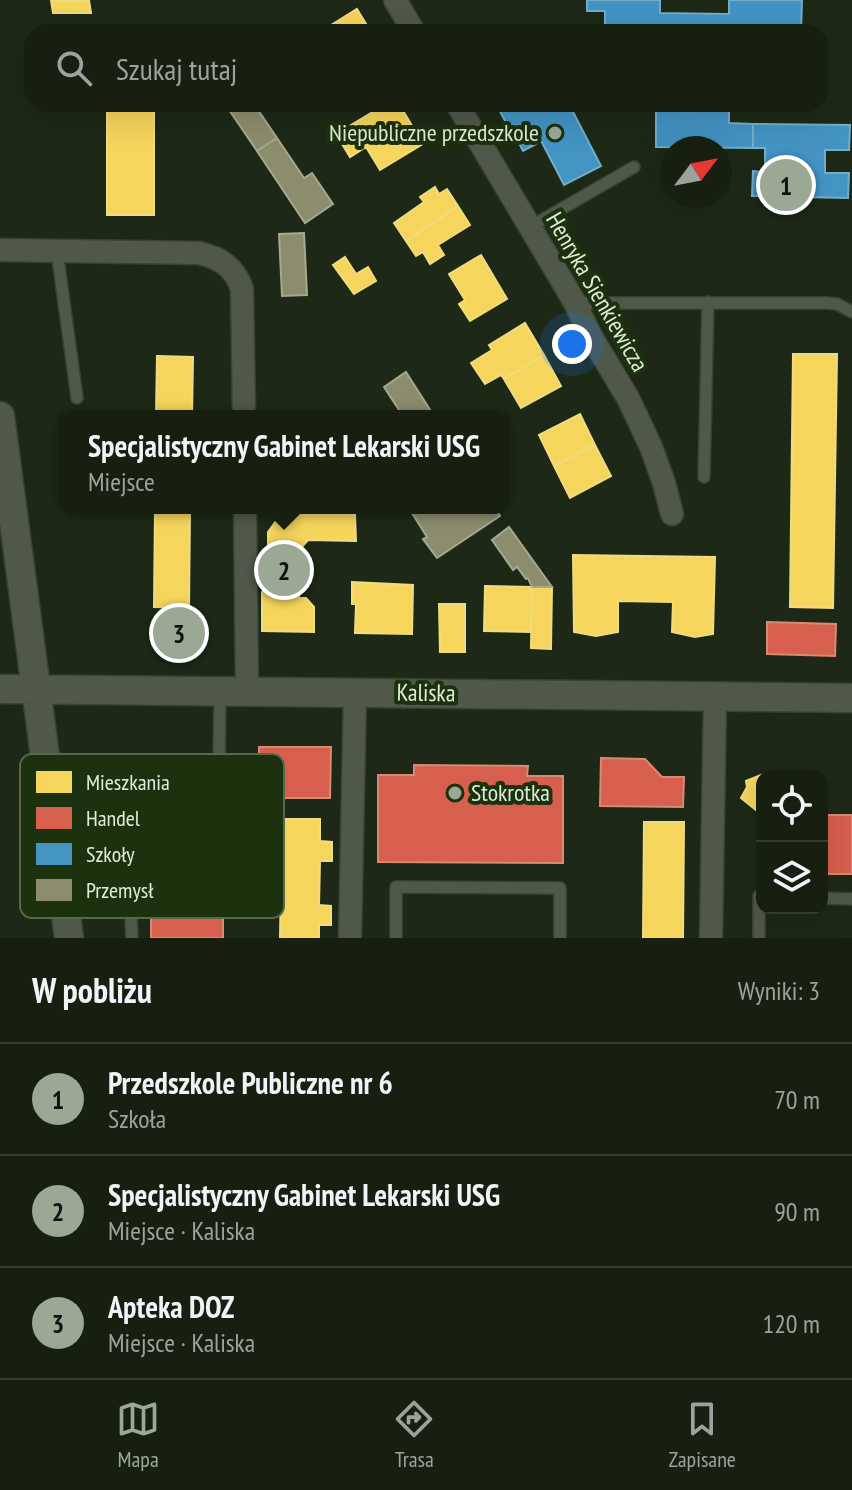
<!DOCTYPE html>
<html lang="pl">
<meta charset="utf-8">
<style>
:root{--surface:#161f10;--page:#1f2719;--text:#f1f3f6;--muted:#9ea29f;--line:#353d30;--accent:#9aa894}
body{margin:0;font-family:"PT Sans Narrow",sans-serif;background:var(--page);color:var(--text)}
.controls{position:absolute;right:24px;bottom:24px;display:grid;overflow:hidden;border-radius:16px;box-shadow:0 8px 32px #0002}
.controls button{width:72px;height:72px;display:grid;place-items:center;padding:0;border:0;border-bottom:2px solid var(--line);background:var(--surface);color:var(--text);font:40px sans-serif}
.compass{position:absolute;left:660px;top:136px;width:72px;height:72px;border-radius:50%;background:var(--surface);box-shadow:0 8px 32px #0002;rotate:58deg}
.you{position:absolute;left:572px;top:344px;width:28px;height:28px;margin:-20px;border:6px solid #fff;border-radius:50%;background:#1a73e8;box-shadow:0 0 0 12px #1a73e833}
.badge{display:grid;place-items:center;width:52px;height:52px;border-radius:50%;background:var(--accent);color:#111;font-size:26px;font-weight:700}
.pin{position:absolute;translate:-50% -50%;border:4px solid #fff;box-shadow:0 2px 8px #0006}
.popup{position:absolute;left:58px;top:410px;width:452px;height:104px;box-sizing:border-box;display:grid;place-content:center;border-radius:16px;background:var(--surface);filter:drop-shadow(0 2px 6px #0005);font-size:26px;white-space:nowrap;color:var(--muted)}
.popup b{font-size:30px;color:var(--text)}
.popup::after{content:'';position:absolute;left:50%;top:100%;margin-left:-16px;border:16px solid transparent;border-top-color:var(--surface)}
.list{margin:0;padding:0;list-style:none}
h2{display:flex;justify-content:space-between;align-items:center;height:104px;margin:0;padding:0 32px;font-size:34px}
h2 small{font-size:26px;font-weight:400;color:var(--muted)}
.list li{display:grid;grid-template-columns:52px 1fr auto;gap:24px;align-items:center;box-sizing:border-box;height:112px;padding:0 32px;border-top:2px solid var(--line)}
.list b{display:block;font-size:30px;white-space:nowrap}
.list p{margin:0;font-size:26px;white-space:nowrap;color:var(--muted)}
.list em{font-size:26px;font-style:normal;color:var(--muted)}
.icon{flex:none;width:44px;height:44px;fill:none;stroke:currentColor;stroke-width:2;stroke-linecap:round;stroke-linejoin:round}
.map{position:relative;flex:none;width:852px;height:938px;overflow:hidden}
.search{position:absolute;background:var(--surface);box-shadow:0 8px 32px #0002;left:24px;right:24px;top:24px;height:88px;display:flex;align-items:center;gap:20px;box-sizing:border-box;padding:0 28px;border-radius:24px;color:var(--muted);font-size:30px}
.sheet{height:440px;background:var(--surface)}
nav{display:flex;justify-content:space-around;align-items:center;box-sizing:border-box;height:112px;border-top:2px solid var(--line);background:var(--surface);font-size:22px;color:var(--muted)}
nav a{display:grid;justify-items:center;gap:4px}
nav .on{color:var(--accent)}
.map>svg:first-child{display:block}
</style>
<div class="map">
<svg width="852" height="938" viewBox="0 0 852 938">
<rect width="100%" height="100%" fill="#1d2916"/>
<path fill="#f6d55c" stroke="#efdc81" stroke-width="2" d="M51,0H89L91,13H53Z
M357,9L371,32H320Z
M107,104H154V215H107Z
M386,104H399L423,144L380,170L366,147L350,157L336,134Z
M435,187L439,194L447,189L458,206L406,241L394,223L424,202L420,197Z
M458,206L470,225L438,245L444,255L430,264L423,252L416,256L406,241Z
M481,255L507,299L470,321L459,304L465,300L449,274Z
M345,257L356,274L368,267L376,281L354,294L333,265Z
M525,323L544,355L504,379L501,375L485,384L471,363L492,350L489,345Z
M793,354H837L833,608L790,607Z
M544,355L561,386L521,408L504,379Z
M157,356L193,357L192,416H156Z
M580,414L595,445L554,466L539,435Z
M595,445L611,476L570,498L554,466Z
M155,508H190L189,608L154,607Z
M287,515H355L356,541L308,540L300,549L299,598H306L314,607V632L262,631V592H268V532L276,521L286,517Z
M573,555L715,557L713,634L695,637L672,632L673,602L618,601V632L596,636L574,632Z
M352,582L413,585L412,634L355,633L356,604H352Z
M485,586L532,587L531,632L484,631Z
M532,587H552L551,649L531,648Z
M439,604H465V652H440Z
M761,775L762,806L757,811L741,798L747,787L746,781Z
M282,819H320V841L332,842V861H320L319,905L331,906V925H319V938H280Z
M644,822H684L683,938H643Z"/>
<path fill="#d6604d" stroke="#d88a77" stroke-width="2" d="M158,615L202,616L201,650L157,649Z
M767,622L836,624L835,656L767,654Z
M259,747H331L330,798H259Z
M601,758L645,759L662,777H684L683,807L600,806Z
M414,765L528,766L527,776H563V863L378,862V775H414Z
M151,800H223V938H151Z
M822,815H852V874H822Z"/>
<path fill="#4393c3" stroke="#72aec9" stroke-width="2" d="M587,0H660V13L729,14V0H802L801,32H605V11H587Z
M496,104H569L601,166L564,185L536,131L533,133L538,143L523,151L518,141H516Z
M656,104H729V123L753,124V148L656,147Z
M753,124L850,125L849,150H825V173H849L848,198L752,196L753,171L765,172V148H753Z"/>
<path fill="#8c8c6e" stroke="#a5a98e" stroke-width="2" d="M225,104H254L277,138L257,151Z
M277,138L304,178L312,173L333,204L305,223L257,151Z
M304,233L307,295L282,296L279,234Z
M406,372L434,416H403L384,387Z
M419,508H495L500,516L437,558L423,539L427,537L412,513Z
M509,527L552,587H532L528,578L526,579L517,567L513,570L492,540Z"/>
<g fill="none" stroke-linecap="round" stroke-linejoin="round">
<defs>
<path id="service" d="M530,227L634,167
M57,251L77,398
M575,301L588,303H827L837,304L852,312
M704,477L708,302
M822,898L852,899
M132,938L124,770L219,765L220,693
M396,938V887L560,888V938
M759,938V896H762"/>
<path id="minor" d="M395,0L414,32
M457,104L574,301L592,338L628,398L651,447L664,483L672,514
M0,250L199,253C221,258 235,268 242,289L244,416
M245,508L247,692
M350,938L355,692
M711,938L715,696"/>
<path id="tertiary" d="M0,416L69,938
M0,689L852,698"/>
</defs>
<use href="#service" stroke="#384232" stroke-width="14"/>
<use href="#minor" stroke="#384232" stroke-width="25"/>
<use href="#tertiary" stroke="#384232" stroke-width="31"/>
<use href="#service" stroke="#50584a" stroke-width="11"/>
<use href="#minor" stroke="#50584a" stroke-width="22"/>
<use href="#tertiary" stroke="#50584a" stroke-width="28"/>
</g>
<g fill="#9aa894" stroke="#1c310e" stroke-width="3">
<circle cx="555" cy="133" r="8"/>
<circle cx="455" cy="793" r="8"/>
</g>
<g text-anchor="middle" stroke-width="8" stroke-linejoin="round" paint-order="stroke">
<g font-size="24" fill="#deedd8" stroke="#1c310e" text-anchor="end">
<text x="539" y="141">Niepubliczne przedszkole</text>
<text x="471" y="801" text-anchor="start">Stokrotka</text>
</g>
<g font-size="24" fill="#deedd8" stroke="#1c310e">
<text transform="translate(597 292) rotate(60)" y="8">Henryka Sienkiewicza</text>
<text transform="translate(426 693) rotate(1)" y="8">Kaliska</text>
</g>
</g>
<rect x="20" y="754" width="264" height="164" rx="12" fill="#1c310e" stroke="#56694b" stroke-width="2"/>
<rect x="36" y="771" width="36" height="22" fill="#f6d55c"/>
<rect x="36" y="807" width="36" height="22" fill="#d6604d"/>
<rect x="36" y="843" width="36" height="22" fill="#4393c3"/>
<rect x="36" y="879" width="36" height="22" fill="#8c8c6e"/>
<g font-size="22" fill="#deedd8">
<text x="86" y="790">Mieszkania</text>
<text x="86" y="826">Handel</text>
<text x="86" y="862">Szkoły</text>
<text x="86" y="898">Przemysł</text>
</g>
</svg>
<div class="controls">
<button><svg class="icon" aria-label="locate" viewBox="0 0 24 24"><circle cx="12" cy="12" r="6"/><path d="M12 2v4M12 18v4M2 12h4M18 12h4"/></svg></button>
<button><svg class="icon" aria-label="layers" viewBox="0 0 24 24"><path d="M12 4l9 5-9 5-9-5zM3 14l9 5 9-5"/></svg></button>
</div>
<svg class="compass" viewBox="-18 -18 36 36"><path d="M0-13l5 13h-10z" fill="#e53935"/><path d="M0 13l5-13h-10z" fill="#9ea29f"/></svg>
<div class="you"></div>
<div class="pin badge" style="left:786px;top:185px">1</div>
<div class="pin badge" style="left:284px;top:570px">2</div>
<div class="popup"><b>Specjalistyczny Gabinet Lekarski USG</b>Miejsce</div>
<div class="pin badge" style="left:179px;top:633px">3</div>
<div class="search"><svg class="icon" aria-label="search" viewBox="0 0 24 24"><circle cx="10" cy="10" r="6"/><path d="M15 15l6 6"/></svg>Szukaj tutaj</div>
</div>
<section class="sheet">
<h2>W pobliżu<small>Wyniki: 3</small></h2>
<ul class="list">
<li><span class="badge">1</span><div><b>Przedszkole Publiczne nr 6</b><p>Szkoła</p></div><em>70 m</em></li>
<li><span class="badge">2</span><div><b>Specjalistyczny Gabinet Lekarski USG</b><p>Miejsce · Kaliska</p></div><em>90 m</em></li>
<li><span class="badge">3</span><div><b>Apteka DOZ</b><p>Miejsce · Kaliska</p></div><em>120 m</em></li>
</ul>
</section>
<nav>
<a class="on"><svg class="icon" aria-label="map" viewBox="0 0 24 24"><path d="M3 6l6-2 6 2 6-2v14l-6 2-6-2-6 2zM9 4v14M15 6v14"/></svg>Mapa</a>
<a><svg class="icon" aria-label="directions" viewBox="0 0 24 24"><path d="M12 3l9 9-9 9-9-9zM9 14v-3h6M13 9l2 2-2 2"/></svg>Trasa</a>
<a><svg class="icon" aria-label="saved" viewBox="0 0 24 24"><path d="M7 4h10v16l-5-4-5 4z"/></svg>Zapisane</a>
</nav>
